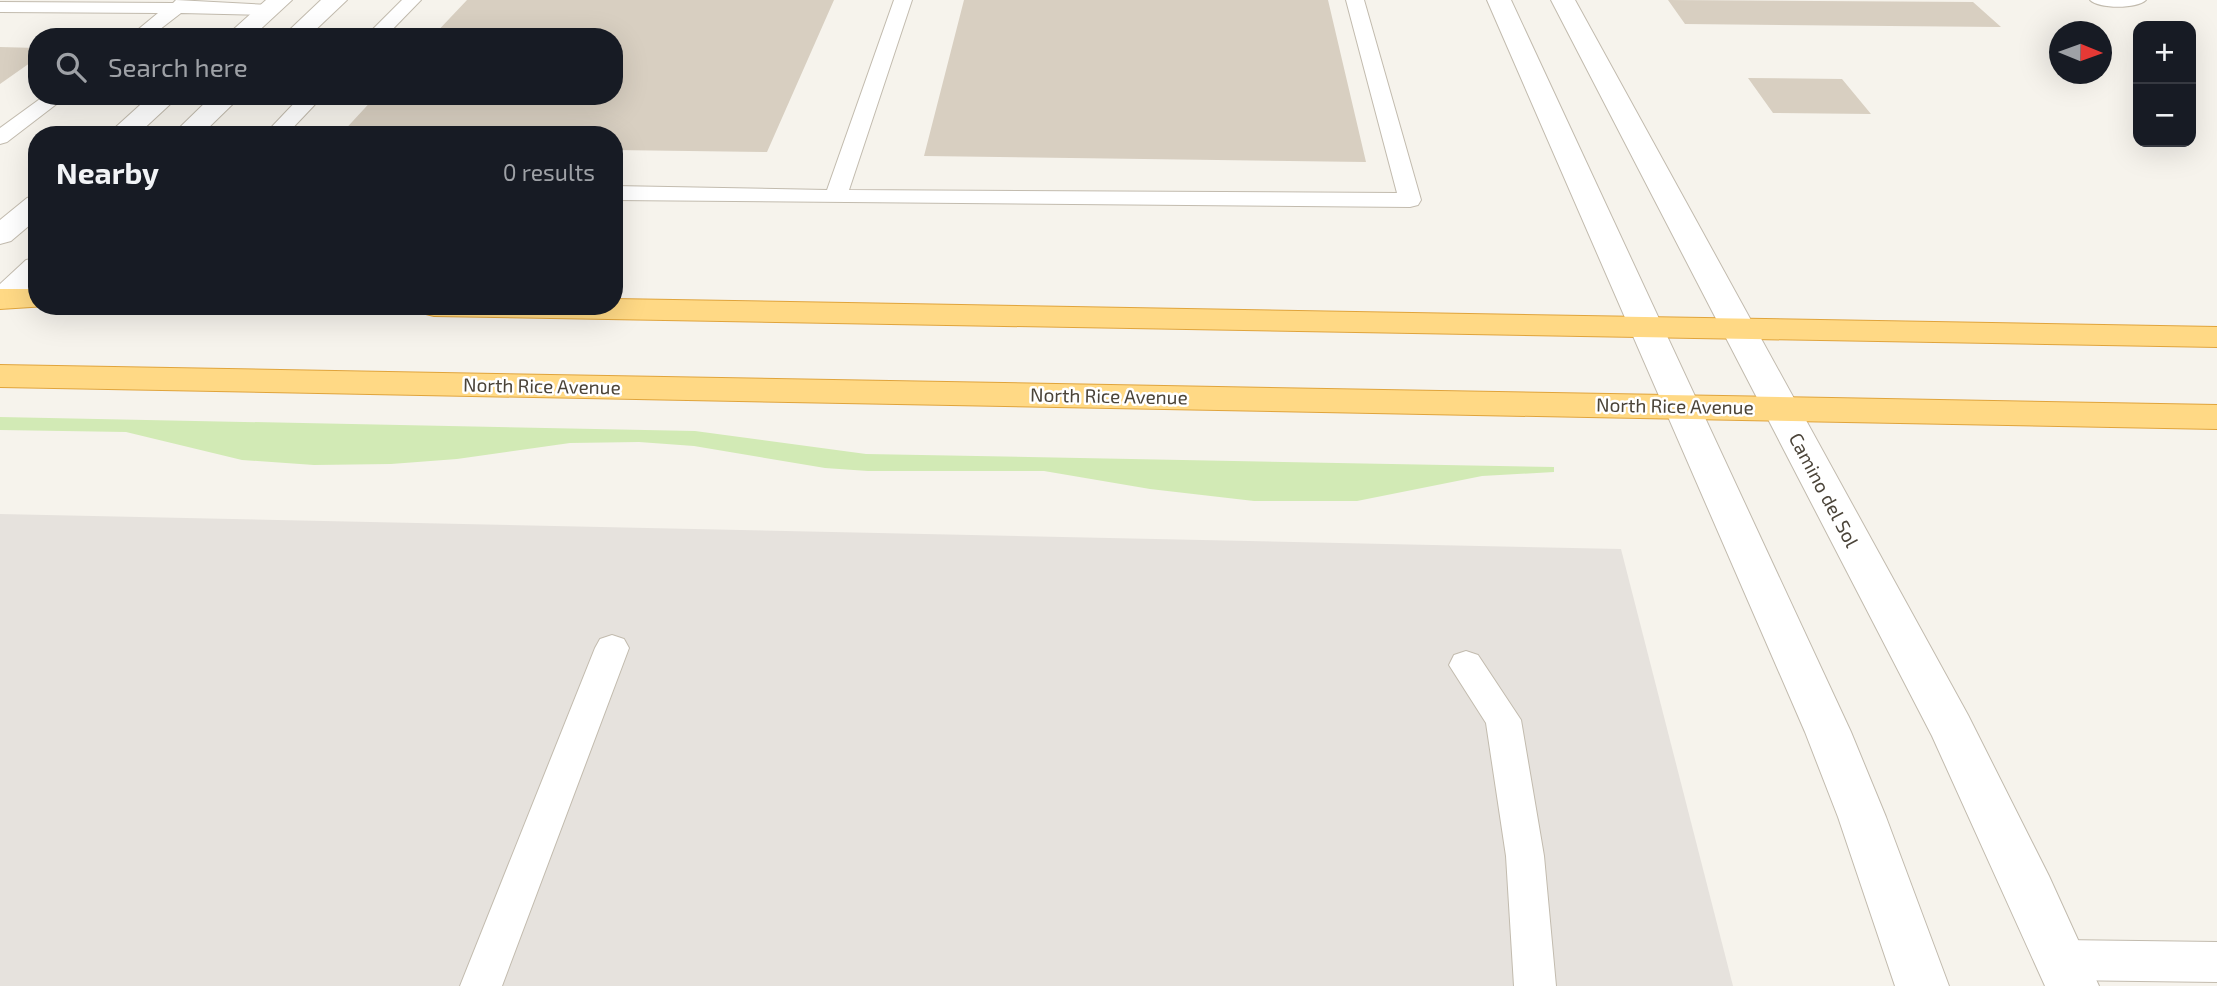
<!DOCTYPE html>
<meta charset="utf-8">
<style>
:root{--surface:#171b24;--page:#20242c;--text:#f1f3f6;--muted:#9ea1a6;--line:#363941}
body{margin:0;font-family:"Exo 2",sans-serif;background:var(--page);color:var(--text)}
.controls{position:absolute;right:21px;top:21px;display:grid;overflow:hidden;border-radius:14px;box-shadow:0 7px 28px #0002}
.controls button{width:63px;height:63px;display:grid;place-items:center;padding:0;border:0;border-bottom:2px solid var(--line);background:var(--surface);color:var(--text);font:35px sans-serif}
.compass{position:absolute;left:2049px;top:21px;width:63px;height:63px;border-radius:50%;background:var(--surface);box-shadow:0 7px 28px #0002;rotate:91deg}
.list{margin:0;padding:0;list-style:none}
h2{display:flex;justify-content:space-between;align-items:center;height:91px;margin:0;padding:0 28px;font-size:30px}
h2 small{font-size:23px;font-weight:400;color:var(--muted)}
.icon{flex:none;width:38px;height:38px;fill:none;stroke:currentColor;stroke-width:2;stroke-linecap:round;stroke-linejoin:round}
.map{position:relative;flex:none;width:2217px;height:986px;overflow:hidden}
.search{position:absolute;background:var(--surface);box-shadow:0 7px 28px #0002;left:28px;top:28px;width:595px;height:77px;display:flex;align-items:center;gap:18px;box-sizing:border-box;padding:0 24px;border-radius:28px;color:var(--muted);font-size:26px}
.panel{position:absolute;background:var(--surface);box-shadow:0 7px 28px #0002;left:28px;top:126px;width:595px;height:189px;border-radius:28px}
.map>svg:first-child{display:block}
</style>
<div class="map">
<svg width="2217" height="986" viewBox="0 0 2217 986">
<rect width="100%" height="100%" fill="#f6f3ec"/>
<path fill="#e6e2dd" d="M0,514L1621,549L1733,986H0Z"/>
<path fill="#d2eab5" d="M0,417L695,431L866,454L1554,467V472L1482,476L1357,501H1254L1150,489L1044,471H868L825,468L694,446L639,442L570,443L457,459L391,464L314,465L242,460L126,432L0,430Z"/>
<path fill="#d8cfc1" d="M467,0H834L767,152L614,150V135H340L376,96H614V37H432Z
M964,0H1328L1366,162L924,156Z
M1668,0L1973,2L2001,27L1685,24Z
M0,47L37,48V58L0,84Z
M1748,78L1842,79L1871,114L1773,113Z"/>
<g fill="none" stroke-linecap="round" stroke-linejoin="round">
<defs>
<path id="service" d="M176,0L269,5L278,10L269,15L181,13L150,37H129L158,13L0,12V2L173,3Z
M402,0H421L385,37H365Z
M894,0H912L849,190L1397,193L1346,0H1364L1421,200L1418,205L1410,207L614,200V186L827,190Z
M2090,0H2146C2137,9 2099,9 2090,0Z
M44,96H67L7,142L0,144V128Z
M301,96H323L286,135H264Z
M612,635L624,639L629,648L502,986H460L595,648L600,639Z
M1466,651L1478,655L1521,720L1544,856L1556,986H1514L1506,856L1486,723L1449,665L1454,655Z
M2061,940L2217,942V982L2061,980L2046,974L2040,960L2046,946Z"/>
<path id="minor" d="M266,0H292L252,37H225Z
M321,0H347L308,37H282Z
M150,96H179L137,135H107Z
M212,96H241L201,135H172Z
M37,195V219L11,241L0,244V220L27,198Z
M37,258V284L13,306L0,308V284L26,260Z"/>
<path id="tertiary" d="M1487,0H1511L1851,732L1886,817L1949,986H1895L1838,817L1805,732Z
M1551,0H1575L1968,715L2049,876L2099,986H2045L1932,736Z"/>
<path id="trunk" d="M0,289H37V306H47L0,309Z
M614,299L2217,327V347L434,316L422,313L418,306H614Z
M0,365L2217,405V429L0,387Z"/>
</defs>
<use href="#service" stroke="#c2bbae" stroke-width="2"/>
<use href="#minor" stroke="#c2bbae" stroke-width="2"/>
<use href="#tertiary" stroke="#c2bbae" stroke-width="2"/>
<use href="#trunk" stroke="#e0a43c" stroke-width="2"/>
<use href="#service" fill="#fff" fill-rule="evenodd"/>
<use href="#minor" fill="#fff" fill-rule="evenodd"/>
<use href="#tertiary" fill="#fff" fill-rule="evenodd"/>
<use href="#trunk" fill="#ffd985" fill-rule="evenodd"/>
</g>
<g text-anchor="middle" stroke-width="5" stroke-linejoin="round" paint-order="stroke">
<g font-size="19" fill="#4b4439" stroke="#fff">
<text transform="translate(542 386) rotate(1)" y="7">North Rice Avenue</text>
<text transform="translate(1109 396) rotate(1)" y="7">North Rice Avenue</text>
<text transform="translate(1675 406) rotate(1)" y="7">North Rice Avenue</text>
<text transform="translate(1824 490) rotate(62)" y="7">Camino del Sol</text>
</g>
</g>
</svg>
<div class="controls">
<button>+</button>
<button>−</button>
</div>
<svg class="compass" viewBox="-18 -18 36 36"><path d="M0-13l5 13h-10z" fill="#e53935"/><path d="M0 13l5-13h-10z" fill="#9ea1a6"/></svg>
<div class="search"><svg class="icon" aria-label="search" viewBox="0 0 24 24"><circle cx="10" cy="10" r="6"/><path d="M15 15l6 6"/></svg>Search here</div>
<section class="panel">
<h2>Nearby<small>0 results</small></h2>
<ul class="list">
</ul>
</section>
</div>
